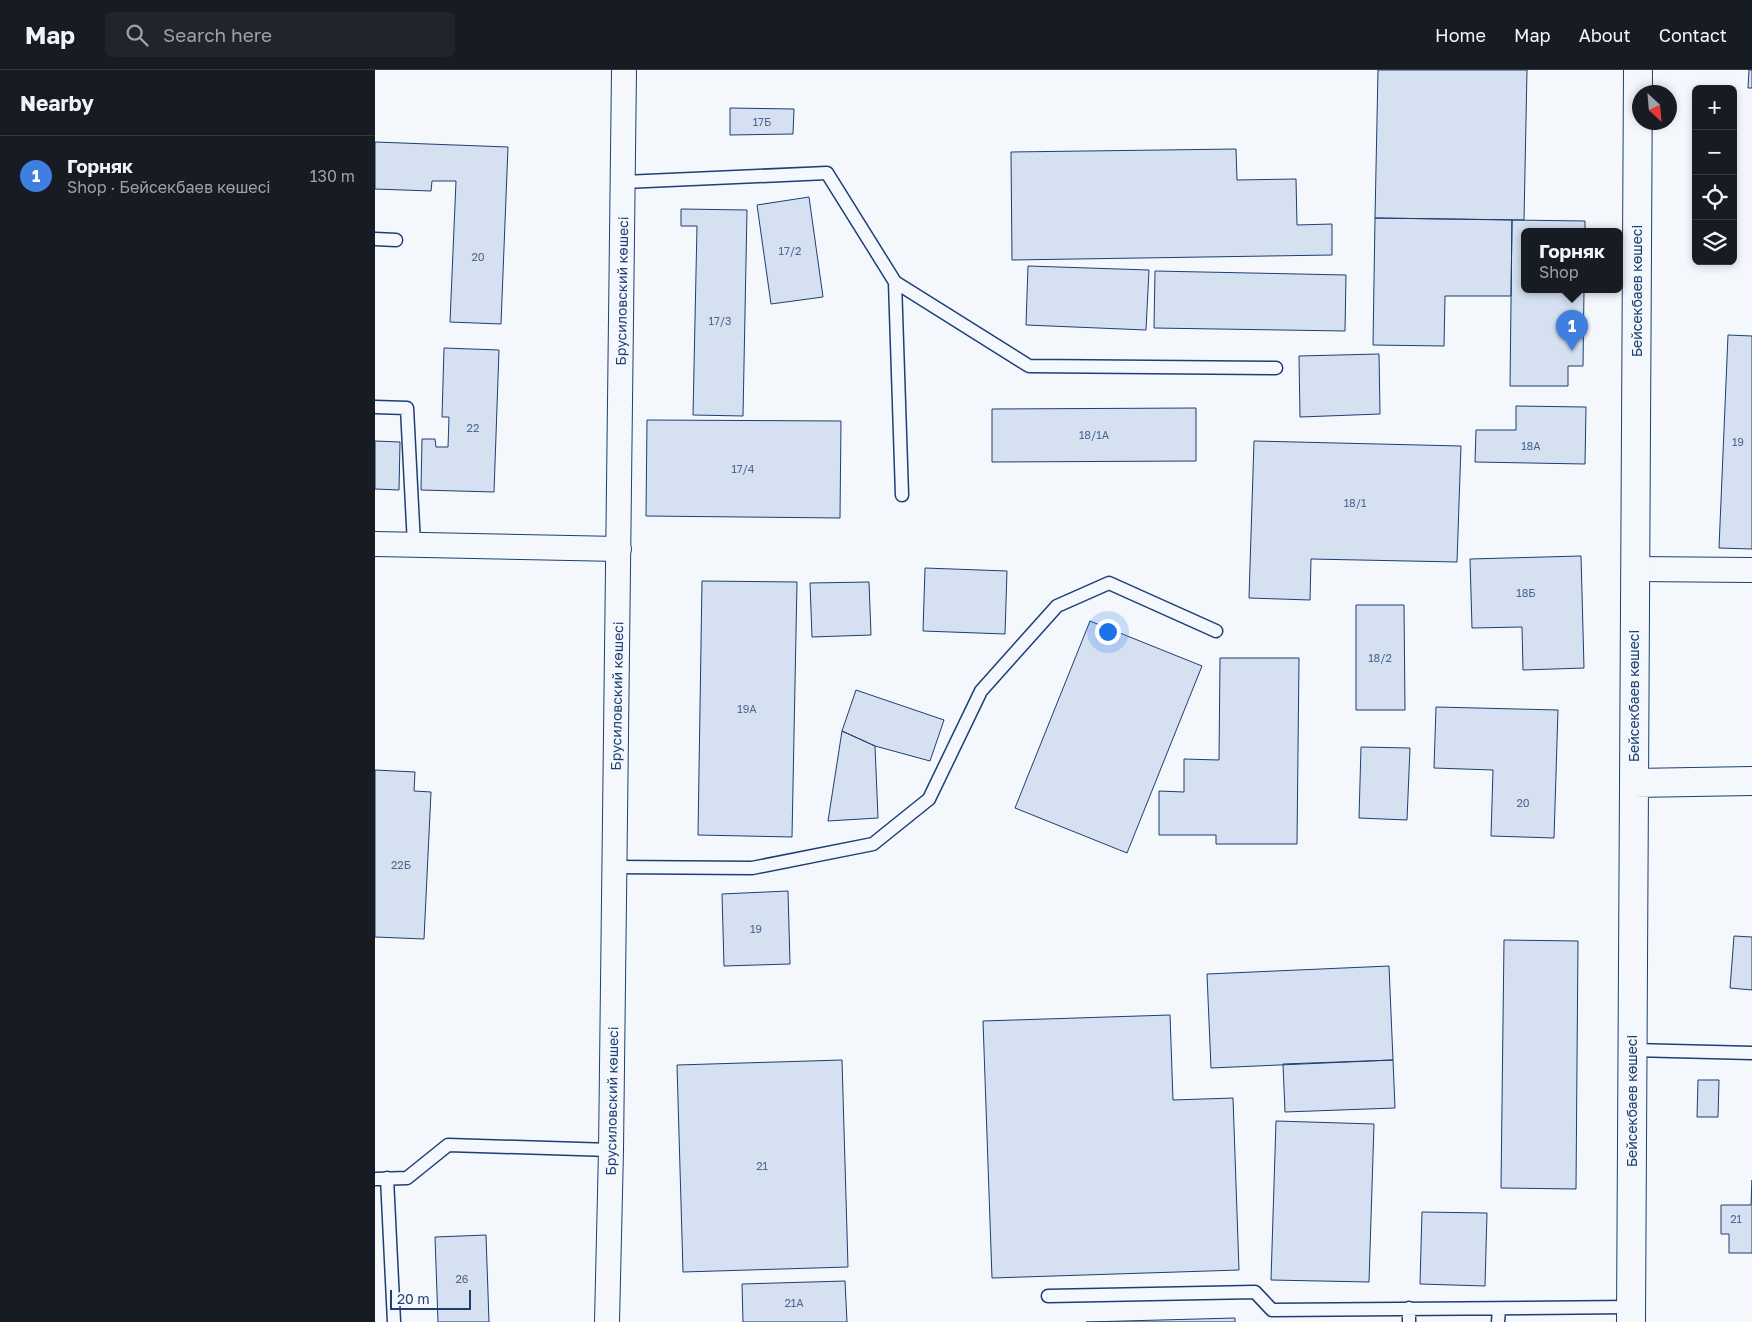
<!DOCTYPE html>
<meta charset="utf-8">
<style>
:root{--surface:#171b24;--page:#20242c;--text:#f1f3f6;--muted:#9ea1a6;--line:#363941;--accent:#0b8043}
body{margin:0;font-family:"Golos Text",sans-serif;background:var(--page);color:var(--text)}
.controls{position:absolute;right:15px;top:15px;display:grid;overflow:hidden;border-radius:8px;box-shadow:0 2px 8px #0003}
.controls button{width:45px;height:45px;display:grid;place-items:center;padding:0;border:0;border-bottom:1px solid var(--line);background:var(--surface);color:var(--text);font:25px sans-serif}
.compass{position:absolute;left:1257px;top:15px;width:45px;height:45px;border-radius:50%;background:var(--surface);box-shadow:0 2px 8px #0003;rotate:154deg}
.scale{position:absolute;left:15px;bottom:12px;width:81px;box-sizing:border-box;padding-left:5px;border:2px solid #1d3f73;border-top:0;font-size:14px;line-height:18px;white-space:nowrap;color:#1d3f73;-webkit-text-stroke:4px #f4f7fb;paint-order:stroke}
.you{position:absolute;left:732px;top:561px;width:18px;height:18px;margin:-12px;border:4px solid #fff;border-radius:50%;background:#1a73e8;box-shadow:0 0 0 8px #1a73e833}
.badge{display:grid;place-items:center;width:32px;height:32px;border-radius:50%;background:var(--accent);color:#fff;font-size:16px;font-weight:700}
.pin{position:absolute;translate:-50% -41px;filter:drop-shadow(0 1px 2px #0008)}
.pin::after{content:'';position:absolute;top:26px;width:18px;height:15px;background:inherit;clip-path:polygon(0 0,100% 0,50% 100%)}
.popup{position:absolute;left:1146px;top:158px;width:102px;height:65px;box-sizing:border-box;display:grid;place-content:center;border-radius:8px;background:var(--surface);filter:drop-shadow(0 1px 4px #0005);font-size:16px;white-space:nowrap;color:var(--muted)}
.popup b{font-size:19px;color:var(--text)}
.popup::after{content:'';position:absolute;left:50%;top:100%;margin-left:-10px;border:10px solid transparent;border-top-color:var(--surface)}
.list{margin:0;padding:0;list-style:none}
h2{display:flex;justify-content:space-between;align-items:center;height:65px;margin:0;padding:0 20px;font-size:21px}
h2 small{font-size:16px;font-weight:400;color:var(--muted)}
.list li{display:grid;grid-template-columns:32px 1fr auto;gap:15px;align-items:center;box-sizing:border-box;height:80px;padding:0 20px;border-top:1px solid var(--line)}
.list b{display:block;font-size:19px;white-space:nowrap}
.list p{margin:0;font-size:16px;white-space:nowrap;color:var(--muted)}
.list em{font-size:16px;font-style:normal;color:var(--muted)}
.icon{flex:none;width:28px;height:28px;fill:none;stroke:currentColor;stroke-width:2;stroke-linecap:round;stroke-linejoin:round}
.map{position:relative;flex:none;width:1377px;height:1252px;overflow:hidden}
header{display:flex;align-items:center;gap:30px;box-sizing:border-box;height:70px;padding:0 25px;background:var(--surface);border-bottom:1px solid var(--line)}
header strong{font-size:24px}
nav{display:flex;gap:28px;margin-inline-start:auto;font-size:18px}
.search{width:350px;height:45px;background:var(--page);display:flex;align-items:center;gap:12px;box-sizing:border-box;padding:0 18px;border-radius:8px;color:var(--muted);font-size:19px}
main{display:flex}
aside{flex:1;background:var(--surface)}
.map>svg:first-child{display:block}
</style>
<header>
<strong>Map</strong>
<div class="search"><svg class="icon" aria-label="search" viewBox="0 0 24 24"><circle cx="10" cy="10" r="6"/><path d="M15 15l6 6"/></svg>Search here</div>
<nav><a>Home</a><a>Map</a><a>About</a><a>Contact</a></nav>
</header>
<main>
<aside>
<h2>Nearby<small></small></h2>
<ul class="list">
<li><span class="badge" style="background:#3f7fe0">1</span><div><b>Горняк</b><p>Shop · Бейсекбаев көшесі</p></div><em>130 m</em></li>
</ul>
</aside>
<div class="map">
<svg width="1377" height="1252" viewBox="0 0 1377 1252">
<rect width="100%" height="100%" fill="#f4f7fb"/>
<path fill="#d5e0f0" stroke="#1d3f73" d="M1003,0H1152L1149,150L1000,148Z
M1374,0H1377V18H1373Z
M355,38L419,39L418,64L355,65Z
M0,72L133,77L126,254L75,252L81,111H57L56,121L0,119Z
M861,79L862,110L921,109L922,155L957,154V185L637,190L636,82Z
M434,127L448,227L396,234L382,135Z
M306,139L372,140L368,346L318,345L322,156H306Z
M1000,148L1137,150L1136,226H1070L1069,276L998,275Z
M1137,150L1210,151V162H1150V220H1209L1208,296H1193V316H1135Z
M653,196L774,200L771,260L651,255Z
M780,201L971,205L970,261L779,258Z
M1353,265L1377,266V479L1344,478Z
M69,278L124,280L119,422L46,420L47,369H60L61,377H73L74,347H67Z
M1004,284L1005,344L925,347L924,286Z
M1141,336L1211,337L1210,394L1100,392L1101,360H1141Z
M821,338V391L617,392V339Z
M272,350L466,351L465,448L271,446Z
M0,371L25,372L24,420L0,419Z
M879,371L1086,376L1082,492L936,489L935,530L874,528Z
M1206,486L1209,598L1148,600L1147,557L1097,558L1095,489Z
M550,498L632,501L630,564L548,561Z
M327,511L422,512L417,767L323,765Z
M494,512L496,565L437,567L435,513Z
M981,535H1029L1030,640H981Z
M715,551L827,596L752,783L640,738Z
M845,588H924L922,774H841V765H784V721L809,722V689L844,690Z
M481,620L569,650L555,691L500,676L467,661Z
M1061,637L1183,640L1179,768L1116,766L1118,700L1059,698Z
M467,661L500,676L503,748L453,751Z
M986,677L1035,678L1032,750L984,748Z
M0,700L40,702L39,721L56,722L49,869L0,867Z
M413,821L415,894L349,896L347,824Z
M1359,866L1377,867V920L1355,918Z
M1129,870L1203,871L1201,1119L1126,1118Z
M1014,896L1018,990L836,998L832,904Z
M795,945L798,1030L858,1028L864,1200L617,1208L608,951Z
M467,990L473,1197L308,1202L302,995Z
M1018,990L1020,1038L910,1042L908,994Z
M1323,1010H1344L1343,1047H1322Z
M901,1051L999,1054L994,1212L896,1210Z
M1377,1110V1183H1354V1164H1346V1135H1376Z
M1047,1142L1112,1143L1110,1216L1045,1214Z
M111,1165L114,1252H63L60,1167Z
M470,1211L472,1252H368L367,1214Z
M860,1248V1252H711Z"/>
<g fill="none" stroke-linecap="round" stroke-linejoin="round">
<defs>
<path id="lane" d="M249,112L452,103L520,212L527,425
M0,169L21,170
M520,212L654,296L901,298
M0,337L32,338L39,475
M240,797L377,798L498,774L554,729L606,621L682,536L734,513L841,561
M1257,980L1377,983
M12,1108L19,1252
M0,1109L32,1108L73,1075L236,1080
M673,1226L880,1222L897,1240L1256,1237
M1034,1238V1252
M1123,1252L1124,1239"/>
<path id="street" d="M0,474L244,479
M1260,499L1377,500
M232,1252L236,1080L249,0"/>
<path id="secondary" d="M1259,713L1377,711
M1256,1252L1263,0"/>
</defs>
<use href="#lane" stroke="#1d3f73" stroke-width="15"/>
<use href="#street" stroke="#1d3f73" stroke-width="26"/>
<use href="#secondary" stroke="#1d3f73" stroke-width="30"/>
<use href="#lane" stroke="#f4f7fb" stroke-width="12"/>
<use href="#street" stroke="#f4f7fb" stroke-width="24"/>
<use href="#secondary" stroke="#f4f7fb" stroke-width="28"/>
</g>
<g text-anchor="middle" stroke-width="4" stroke-linejoin="round" paint-order="stroke">
<g font-size="11" fill="#4b6792">
<text x="387" y="56">17Б</text>
<text x="415" y="185">17/2</text>
<text x="103" y="191">20</text>
<text x="345" y="255">17/3</text>
<text x="98" y="362">22</text>
<text x="719" y="369">18/1А</text>
<text x="1363" y="376">19</text>
<text x="1156" y="380">18А</text>
<text x="368" y="403">17/4</text>
<text x="980" y="437">18/1</text>
<text x="1151" y="527">18Б</text>
<text x="1005" y="592">18/2</text>
<text x="372" y="643">19А</text>
<text x="1148" y="737">20</text>
<text x="26" y="799">22Б</text>
<text x="381" y="863">19</text>
<text x="387" y="1100">21</text>
<text x="1361" y="1153">21</text>
<text x="87" y="1213">26</text>
<text x="419" y="1237">21А</text>
</g>
<g font-size="14" fill="#1d3f73" stroke="#f4f7fb">
<text transform="translate(247 221) rotate(-89)" y="5">Брусиловский көшесі</text>
<text transform="translate(1262 221) rotate(-90)" y="5">Бейсекбаев көшесі</text>
<text transform="translate(242 626) rotate(-89)" y="5">Брусиловский көшесі</text>
<text transform="translate(1259 626) rotate(-90)" y="5">Бейсекбаев көшесі</text>
<text transform="translate(237 1031) rotate(-89)" y="5">Брусиловский көшесі</text>
<text transform="translate(1257 1031) rotate(-90)" y="5">Бейсекбаев көшесі</text>
</g>
</g>
</svg>
<div class="controls">
<button>+</button>
<button>−</button>
<button><svg class="icon" aria-label="locate" viewBox="0 0 24 24"><circle cx="12" cy="12" r="6"/><path d="M12 2v4M12 18v4M2 12h4M18 12h4"/></svg></button>
<button><svg class="icon" aria-label="layers" viewBox="0 0 24 24"><path d="M12 4l9 5-9 5-9-5zM3 14l9 5 9-5"/></svg></button>
</div>
<svg class="compass" viewBox="-18 -18 36 36"><path d="M0-13l5 13h-10z" fill="#e53935"/><path d="M0 13l5-13h-10z" fill="#9ea1a6"/></svg>
<div class="scale">20 m</div>
<div class="you"></div>
<div class="pin badge" style="left:1197px;top:281px;background:#3f7fe0">1</div>
<div class="popup"><b>Горняк</b>Shop</div>
</div>
</main>
